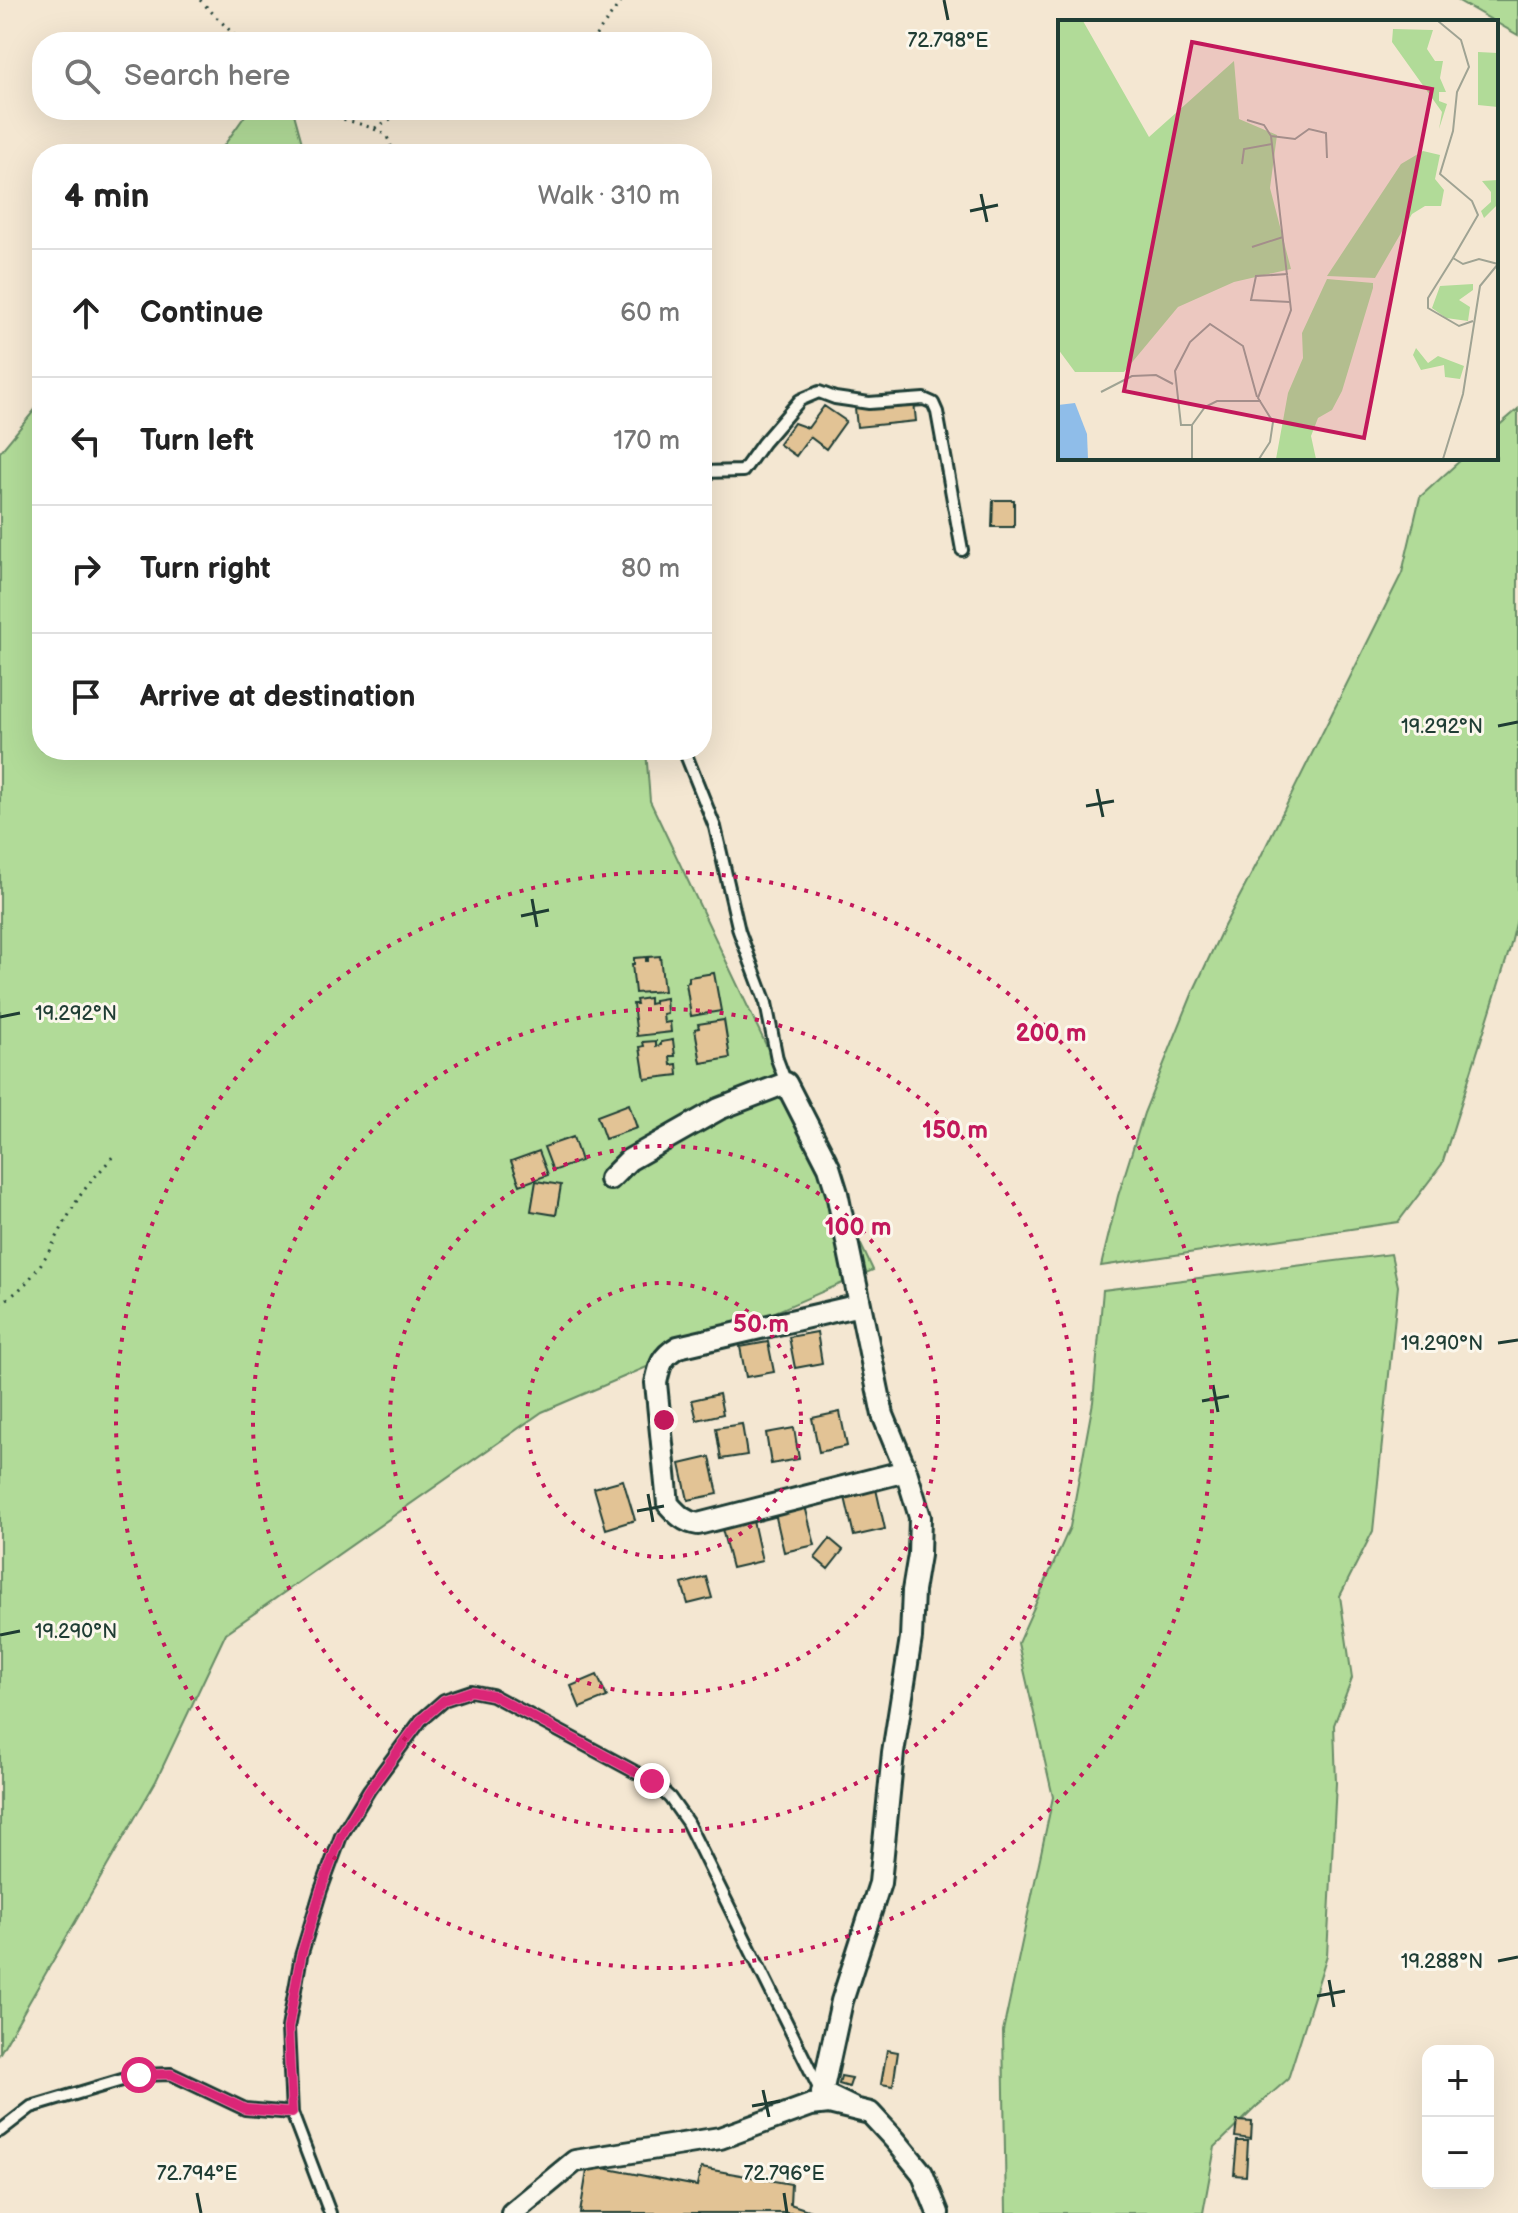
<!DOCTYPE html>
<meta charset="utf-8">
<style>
:root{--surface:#fff;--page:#f2f2f2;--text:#222;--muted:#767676;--line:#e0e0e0}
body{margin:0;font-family:"Balsamiq Sans",sans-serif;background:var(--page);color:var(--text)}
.controls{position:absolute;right:24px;bottom:24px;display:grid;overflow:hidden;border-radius:16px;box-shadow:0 8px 32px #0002}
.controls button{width:72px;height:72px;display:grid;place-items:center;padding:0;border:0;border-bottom:2px solid var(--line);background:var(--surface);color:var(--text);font:40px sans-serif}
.stop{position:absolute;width:24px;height:24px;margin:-18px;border:6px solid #db2777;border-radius:50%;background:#fff}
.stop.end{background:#db2777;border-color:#fff;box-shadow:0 2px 8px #0008}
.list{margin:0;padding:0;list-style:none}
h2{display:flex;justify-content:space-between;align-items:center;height:104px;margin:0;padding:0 32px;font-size:34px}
h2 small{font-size:26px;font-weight:400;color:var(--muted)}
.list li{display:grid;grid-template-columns:52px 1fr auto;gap:24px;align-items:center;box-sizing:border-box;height:128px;padding:0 32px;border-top:2px solid var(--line)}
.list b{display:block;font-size:30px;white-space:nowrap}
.list em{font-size:26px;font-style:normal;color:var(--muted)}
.icon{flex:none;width:44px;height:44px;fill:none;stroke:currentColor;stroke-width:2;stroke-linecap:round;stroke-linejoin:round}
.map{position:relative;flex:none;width:1518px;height:2213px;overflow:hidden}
.search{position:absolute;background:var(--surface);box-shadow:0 8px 32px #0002;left:32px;top:32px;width:680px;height:88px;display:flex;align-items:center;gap:20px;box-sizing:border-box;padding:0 28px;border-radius:32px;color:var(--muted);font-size:30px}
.panel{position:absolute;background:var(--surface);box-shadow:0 8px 32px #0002;left:32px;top:144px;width:680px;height:616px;border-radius:32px}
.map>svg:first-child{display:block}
</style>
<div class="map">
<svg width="1518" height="2213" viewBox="0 0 1518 2213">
<rect width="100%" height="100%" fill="#f4e7d2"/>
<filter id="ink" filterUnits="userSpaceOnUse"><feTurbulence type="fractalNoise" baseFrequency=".0125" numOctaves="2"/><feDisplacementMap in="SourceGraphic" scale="16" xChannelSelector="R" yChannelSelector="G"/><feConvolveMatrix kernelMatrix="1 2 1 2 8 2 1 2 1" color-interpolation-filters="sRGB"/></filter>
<g filter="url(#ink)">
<path fill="#b1db98" stroke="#688c66" stroke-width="2" d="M1457,0H1518V35Z
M249,110H293L305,154H218Z
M42,401V750H646L650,801L873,1270L542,1412L226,1633L156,1781L0,2053V452Z
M1518,409V915L1510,948L1442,1164L1398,1222L1101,1266L1118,1196L1144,1113L1193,992L1223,928L1260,858L1402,573L1420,497L1463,458H1496V428Z
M1391,1254L1398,1286L1373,1531L1340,1596L1352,1678L1334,1725L1336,1783L1327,1955L1288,2079L1255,2108L1215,2147L1203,2213H1006L1003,2031L1053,1797L1018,1643L1070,1527L1093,1402L1103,1290Z"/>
<path fill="#e2c395" stroke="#1f3d34" stroke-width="2" d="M914,402L916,421L857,427L855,408Z
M824,406L846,421L826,449L810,437L796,456L779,444L794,423L808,428Z
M993,500H1014V527H992Z
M660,956L664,991L635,993L632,964H634V958L646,957V961H648V957Z
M714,973L721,1011L691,1016L686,983L689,982V977Z
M649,998V1004L654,1003V1000L666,998L667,1013L663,1014L664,1023L670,1022L671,1032L637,1036L633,1004H637L636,1000Z
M724,1020L730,1058L701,1063L695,1029L699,1028L698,1024Z
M673,1040L675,1056H670L671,1065L677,1064L678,1075L645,1079L640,1047L644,1046L643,1042L656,1041V1046L661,1045V1042Z
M629,1104L637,1128L605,1139L597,1116Z
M573,1137L581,1161L553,1171L544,1147Z
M539,1151L548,1175L520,1185L511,1161Z
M536,1181L561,1185L556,1215L531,1211Z
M817,1332L822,1363L795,1368L789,1337Z
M768,1342L774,1372L746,1377L740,1347Z
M719,1394L723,1414L697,1420L692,1400Z
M840,1412L847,1446L819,1452L812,1418Z
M742,1424L747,1455L721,1459L716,1428Z
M794,1428L799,1459L771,1464L766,1433Z
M710,1457L718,1494L688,1500L680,1464Z
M623,1480L635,1520L606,1529L594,1488Z
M876,1489L885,1529L854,1536L845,1497Z
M805,1506L815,1545L784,1552L775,1513Z
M753,1521L762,1561L732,1568L722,1529Z
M830,1539L843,1550L828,1569L815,1558Z
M706,1577L712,1598L688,1604L682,1584Z
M597,1675L607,1697L580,1708L571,1686Z
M887,2050L898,2052L893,2086L881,2084Z
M841,2076L852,2078L849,2087L839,2084Z
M1237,2121L1252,2122L1251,2139L1235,2137Z
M1237,2141H1248L1246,2176L1234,2175Z
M588,2165L697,2186L701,2168L791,2184L790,2204L811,2211V2213H580Z"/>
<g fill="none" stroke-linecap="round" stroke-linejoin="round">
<defs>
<path id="lane" d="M702,472L743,471L763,443L800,400L819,392L835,398L869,403L924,399L933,403L937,412L962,550
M684,750L715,827L739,931L766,1003L777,1059L786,1083
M0,2131L31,2107L139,2075L171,2074L245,2109L292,2113
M330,2213L292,2113L288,2028L301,1956L321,1890L341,1836L369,1790L421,1720L444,1700L471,1691L492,1695L652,1781L670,1798L687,1822L819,2088"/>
<path id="street" d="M610,1179L629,1160L719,1109L786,1083L829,1167L837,1193L883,1415L906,1471L920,1517L919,1555L913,1591L911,1638L893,1753L880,1883L842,2001L822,2093L853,2108
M860,1305L678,1347C661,1357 660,1365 656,1383L668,1504C677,1514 684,1522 698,1524L906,1471
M512,2213L575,2161L720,2138L811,2105L829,2103L870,2113L895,2140L922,2173L938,2213"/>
</defs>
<use href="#lane" stroke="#1f3d34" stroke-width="16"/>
<use href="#street" stroke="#1f3d34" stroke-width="26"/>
<path stroke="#1f3d34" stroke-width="3" stroke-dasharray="2 6" stroke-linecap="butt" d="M200,0L241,42
M591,42L622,0
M313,110C329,117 375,125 386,136C390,141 392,148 392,154
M375,128L406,110
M0,1303C39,1283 56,1235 78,1199C88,1183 102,1170 114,1155"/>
<use href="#lane" stroke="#fbf7ec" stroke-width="10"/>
<use href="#street" stroke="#fbf7ec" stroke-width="20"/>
</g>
</g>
<g fill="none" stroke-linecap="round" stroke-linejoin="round" filter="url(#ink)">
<path stroke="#db2777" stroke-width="10" d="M139,2075L171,2074L245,2109L292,2113L288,2028L301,1956L321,1890L341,1836L369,1790L421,1720L444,1700L471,1691L492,1695L652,1781"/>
</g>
<path fill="none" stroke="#1f3d34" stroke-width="3" d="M944,0L948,20M981,194L987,222M970,211L998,205M1498,726L1518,722M1097,789L1103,817M1086,806L1114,801M532,899L537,927M521,916L549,910M0,1017L20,1013M1498,1343L1518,1340M1213,1385L1218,1412M1202,1401L1229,1396M648,1494L653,1522M637,1511L664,1506M0,1635L20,1631M1498,1961L1518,1957M1329,1980L1334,2007M1317,1996L1345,1991M763,2090L769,2117M752,2106L780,2101M197,2193L201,2213M784,2193L787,2213"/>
<g fill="none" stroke="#c2185b" stroke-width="4" stroke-dasharray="4 8">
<circle cx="664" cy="1420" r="137"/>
<circle cx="664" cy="1420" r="274"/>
<circle cx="664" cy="1420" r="411"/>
<circle cx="664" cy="1420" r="548"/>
</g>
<g transform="translate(1058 20)">
<rect width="440" height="440" fill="#f4e7d2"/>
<path d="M0,1H25L91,117L176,41L181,99L219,115L212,168L233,249L176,262L120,287L66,352H17L0,329ZM335,9L375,10L369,29L377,41H385L382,58L388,72H381V81L389,84L381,109L384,92L334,22ZM420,32L440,33V87L420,85ZM365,131L382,135L377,159L386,170L383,186H367L354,194L317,258L269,256L343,144ZM440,160V184L426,198L423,191L433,182V172L424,161ZM269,259L315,263V268L284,371L274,390L260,398L253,416L258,439H218L230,373L245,338L244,313ZM415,264V270L401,280L412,287L410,301L388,298L374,288L382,266ZM358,328L370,343L380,336L406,346L402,359L387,357L386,345L363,350L355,335Z" fill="#b1db98"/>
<path d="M17,383L29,414L30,439H0V385Z" fill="#8fbde9"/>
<path fill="none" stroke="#9fa393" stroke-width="2" d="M380,1L403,20L411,47L399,72L395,111L382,154L414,181L420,195L395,238L405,244L421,239L440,244M189,100L206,105L213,116L233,290L200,378L215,402L212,422L201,439M213,116L237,119L251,109L268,113L269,138M184,144L186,129L214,124M194,227L225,217M395,238L370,278V288L401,306L415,301M230,254L198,256L193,280L232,282M43,372L74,356L98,355L115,364M134,405H123L117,351L132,322L152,304L185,326L199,377M134,439V405L147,387L159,381H203M385,439L405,374L422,266L440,244"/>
<path fill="#c2185b" fill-opacity="0.15" stroke="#c2185b" stroke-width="4" d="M134,22L374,69L306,418L66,371Z"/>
<rect width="440" height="440" fill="none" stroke="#1f3d34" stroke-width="4"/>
</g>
<g font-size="20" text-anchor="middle" fill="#1f3d34" stroke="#fbf7ec" stroke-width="6" stroke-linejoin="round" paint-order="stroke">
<text x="948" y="47">72.798°E</text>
<text x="1442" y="733">19.292°N</text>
<text x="76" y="1020">19.292°N</text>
<text x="1442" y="1350">19.290°N</text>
<text x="76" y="1638">19.290°N</text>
<text x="1442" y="1968">19.288°N</text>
<text x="197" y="2180">72.794°E</text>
<text x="784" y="2180">72.796°E</text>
</g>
<circle cx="664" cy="1420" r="12" fill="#c2185b" stroke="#fbf7ec" stroke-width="4"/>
<g font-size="24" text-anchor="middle" font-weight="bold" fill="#c2185b" stroke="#fbf7ec" stroke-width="6" stroke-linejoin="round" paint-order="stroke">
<text x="1051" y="1041">200 m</text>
<text x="955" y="1138">150 m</text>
<text x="858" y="1235">100 m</text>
<text x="761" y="1332">50 m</text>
</g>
</svg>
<div class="controls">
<button>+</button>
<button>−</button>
</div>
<div class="stop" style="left:139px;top:2075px"></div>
<div class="stop end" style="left:652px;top:1781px"></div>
<div class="search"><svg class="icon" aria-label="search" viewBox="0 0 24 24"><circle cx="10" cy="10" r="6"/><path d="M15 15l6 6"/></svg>Search here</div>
<section class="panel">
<h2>4 min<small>Walk · 310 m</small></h2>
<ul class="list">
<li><svg class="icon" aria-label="ahead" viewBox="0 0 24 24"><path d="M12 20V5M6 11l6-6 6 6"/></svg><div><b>Continue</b></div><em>60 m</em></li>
<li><svg class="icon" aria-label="left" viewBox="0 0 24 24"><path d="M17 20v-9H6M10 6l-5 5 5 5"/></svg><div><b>Turn left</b></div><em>170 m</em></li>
<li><svg class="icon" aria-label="right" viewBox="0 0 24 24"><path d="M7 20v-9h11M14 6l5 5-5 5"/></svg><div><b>Turn right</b></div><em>80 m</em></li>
<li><svg class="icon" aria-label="arrive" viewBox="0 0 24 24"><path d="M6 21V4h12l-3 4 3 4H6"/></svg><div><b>Arrive at destination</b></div></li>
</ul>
</section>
</div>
